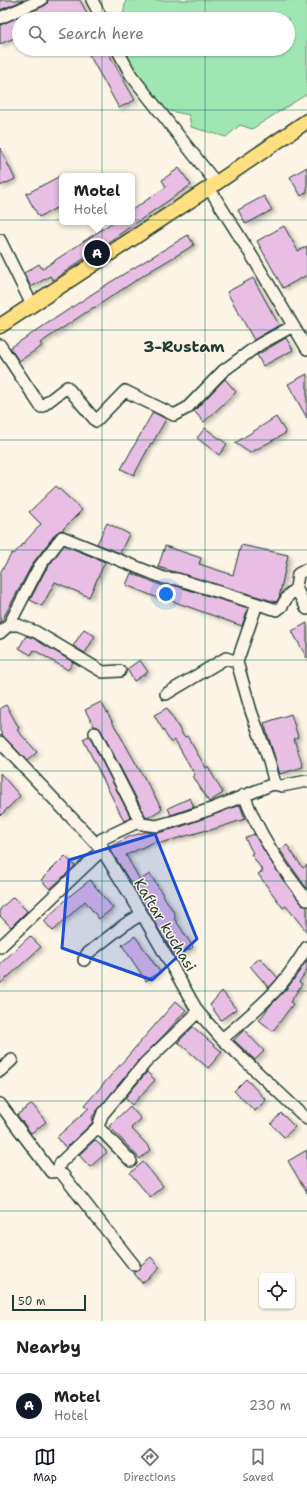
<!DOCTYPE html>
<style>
:root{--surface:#fff;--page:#f2f2f2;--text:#222;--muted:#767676;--line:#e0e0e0;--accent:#111827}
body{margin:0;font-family:"Shantell Sans",sans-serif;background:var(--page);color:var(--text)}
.controls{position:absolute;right:12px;bottom:12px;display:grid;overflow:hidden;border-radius:6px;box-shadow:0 1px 3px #0004}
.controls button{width:36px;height:36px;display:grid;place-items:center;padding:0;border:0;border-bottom:1px solid var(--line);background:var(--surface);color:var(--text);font:20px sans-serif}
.scale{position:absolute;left:12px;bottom:10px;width:74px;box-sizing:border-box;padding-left:4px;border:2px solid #1f3d34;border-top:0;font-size:11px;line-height:14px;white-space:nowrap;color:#1f3d34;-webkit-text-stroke:3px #fcf5e5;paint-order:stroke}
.you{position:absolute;left:166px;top:594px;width:14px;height:14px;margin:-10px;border:3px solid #fff;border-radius:50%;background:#1a73e8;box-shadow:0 0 0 6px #1a73e833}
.badge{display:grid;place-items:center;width:26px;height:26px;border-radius:50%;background:var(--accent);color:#fff;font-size:13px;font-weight:700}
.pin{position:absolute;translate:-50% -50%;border:2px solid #fff;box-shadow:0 1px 4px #0006}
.popup{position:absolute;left:59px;top:173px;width:76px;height:52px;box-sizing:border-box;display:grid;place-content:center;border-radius:6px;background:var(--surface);filter:drop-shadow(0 1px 3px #0005);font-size:13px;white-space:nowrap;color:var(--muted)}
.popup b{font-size:15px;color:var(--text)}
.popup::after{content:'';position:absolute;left:50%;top:100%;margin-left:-8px;border:8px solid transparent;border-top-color:var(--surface)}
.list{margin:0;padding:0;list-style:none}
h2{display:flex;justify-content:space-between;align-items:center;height:52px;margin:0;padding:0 16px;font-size:17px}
h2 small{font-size:13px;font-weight:400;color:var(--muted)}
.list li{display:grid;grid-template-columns:26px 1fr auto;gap:12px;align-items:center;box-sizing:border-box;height:64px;padding:0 16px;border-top:1px solid var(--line)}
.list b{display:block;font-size:15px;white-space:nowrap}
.list p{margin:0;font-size:13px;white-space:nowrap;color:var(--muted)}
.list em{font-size:13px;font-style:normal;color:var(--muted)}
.icon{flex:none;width:22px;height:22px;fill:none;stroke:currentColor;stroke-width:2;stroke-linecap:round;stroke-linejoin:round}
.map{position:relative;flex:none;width:307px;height:1321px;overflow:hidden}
.search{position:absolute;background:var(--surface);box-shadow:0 1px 3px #0004;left:12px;right:12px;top:12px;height:44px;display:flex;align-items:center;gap:10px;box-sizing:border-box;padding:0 14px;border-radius:22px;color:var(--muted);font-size:15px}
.sheet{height:116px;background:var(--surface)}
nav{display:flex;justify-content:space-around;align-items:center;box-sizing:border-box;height:56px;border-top:1px solid var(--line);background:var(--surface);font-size:11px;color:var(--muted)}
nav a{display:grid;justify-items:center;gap:2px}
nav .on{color:var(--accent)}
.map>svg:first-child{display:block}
</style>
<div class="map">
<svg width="307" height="1321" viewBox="0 0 307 1321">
<defs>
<filter id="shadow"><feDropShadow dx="3" dy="2" stdDeviation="2" flood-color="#0004"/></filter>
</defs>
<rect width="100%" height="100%" fill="#fcf5e5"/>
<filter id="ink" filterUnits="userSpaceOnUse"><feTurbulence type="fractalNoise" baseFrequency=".025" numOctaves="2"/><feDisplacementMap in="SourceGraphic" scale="8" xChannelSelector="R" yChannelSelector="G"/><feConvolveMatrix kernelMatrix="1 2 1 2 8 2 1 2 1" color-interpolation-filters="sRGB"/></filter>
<g filter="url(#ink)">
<path fill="#a0e6b3" stroke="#609274" d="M126,0H307V94L252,129L240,125L226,137L191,127L189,115L165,110L133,68L123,49H288V19H122Z"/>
<path fill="#e8bee4" stroke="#1f3d34" filter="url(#shadow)" d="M0,0H24L0,10Z
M48,0H80L90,19H19V36L0,44V25L44,6L47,4Z
M86,49H106L135,100L119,108Z
M0,148L15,179L0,186Z
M307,167V192L301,196L290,177Z
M179,168L191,185L53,280L50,276L31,287L24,273L39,264L42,269L113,222H132V210L166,187L162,180Z
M62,175V205L39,217L26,194Z
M264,196L272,210L246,224L238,210Z
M284,226L298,251L307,246V275L283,288L257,241Z
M188,235L194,245L147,273L94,308V307L40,343L42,346L19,361L10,348L109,283Z
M253,278L279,325L254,340L227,292Z
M286,338L293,350L263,366L257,355Z
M307,374V418L288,384Z
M225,379L236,392L204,422L194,411Z
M153,412L166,419L152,444L151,443L134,475L121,469Z
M276,417L286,433L250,453L235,443Z
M205,428L227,444L219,455L197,438Z
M56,486L82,510L62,530L56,533L33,563L0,624V573L12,553L14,554L41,524L29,512Z
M107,523L129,534L120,553L97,544Z
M64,545L105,562L89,597L55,582L42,606L30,600L45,571Z
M241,545L288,555L279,598L276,602L158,567L165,546L201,558L199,564L233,575Z
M131,573L168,588L169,585L176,586L248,608L242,626L161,597L160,599L126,585Z
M307,623V658L292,631Z
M84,629L95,636L85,653L73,646Z
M26,636L33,638L73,662L68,670L34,650L31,655L19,648Z
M140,660L148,672L134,681L127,669Z
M101,702L162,809L147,818L146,817L101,730L98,727L94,726L85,710Z
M6,705L19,728L17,730L37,752L27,761L3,736L0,731V708Z
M167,708L184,737L187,736L206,768L208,767L223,793L209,802L193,776L195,775L175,740L171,743L154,715Z
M291,714L298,737L294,739L303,767L280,774L264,723Z
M89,736L131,818L124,821L83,739Z
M0,773L20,796L0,816Z
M190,798L194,807L171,815L168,808Z
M240,805L245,819L208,831L207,830L157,844L156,841L126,855L140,880L150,874L176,916L174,918L193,947L176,958L109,847L131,836L146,832L158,833L180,827Z
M254,834L283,880L302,904L307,907V932L286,906L283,908L258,874L263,871L251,854L253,853L245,838Z
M287,845L303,868L307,865V889L280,850Z
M65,856L75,866L50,889L41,880Z
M90,880L113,908L99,919L85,901L53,931L44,921L72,894Z
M13,897L27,911L11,927L0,916V909Z
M30,936L41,947L0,984V964Z
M135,936L160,972L146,981L122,945Z
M260,958L278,978L269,988L250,966Z
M307,960V970L299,982L302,984L290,1002L293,1004L273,1031L259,1020L270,1006L289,986Z
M222,991L236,1009L221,1020L210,1005Z
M176,1001L186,1010L165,1034L140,1059L97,1111L92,1117L93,1119L92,1123L66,1148L57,1137L89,1108L85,1105Z
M193,1027L222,1052L208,1068L178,1042Z
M244,1030L264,1051L255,1060L234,1040Z
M147,1072L155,1080L132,1105L125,1098Z
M246,1079L266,1100L255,1111L234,1091Z
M32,1104L46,1122L31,1133L17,1115Z
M130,1106L141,1119L131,1128L151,1149L140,1159L109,1126Z
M281,1113L295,1127L284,1137L271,1124Z
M95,1140L107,1152L90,1167L79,1155Z
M307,1150V1193L288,1161Z
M143,1162L163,1186L150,1197L130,1173Z
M151,1257L160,1268L142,1283L133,1272L139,1270L141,1265Z"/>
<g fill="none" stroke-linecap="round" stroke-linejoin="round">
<defs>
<path id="minor" d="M92,0L102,19
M0,18L41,0
M117,49L131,75L216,183
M209,188L255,261L307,349
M0,240L32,305
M0,345L41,407L67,387L96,421L125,391L174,415L187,408L223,371L260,344L293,326
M296,588L298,574L307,569
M9,625L39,567L62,537L164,578L177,579L277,610L282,606L288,596L296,588L307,609
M0,633L9,625H18L36,632L103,672L120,671
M166,694L226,658L237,662
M95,733L139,819L136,823
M0,742L102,850L142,914L198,1012L222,1039L307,1119
M273,784L282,786L307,781
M244,795C259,835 281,868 307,900
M0,947L102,850V839L136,823L156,826L178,820L211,809L273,784L274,780L268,758L251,711L237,662L257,604
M84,960L87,954L124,925L142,914
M222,1039C240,1024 258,1009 274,992C287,979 297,963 307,947
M0,1071L12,1060
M0,1104L51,1172L57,1171L61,1162L98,1127L131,1161
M98,1127L102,1115L145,1063L198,1012
M57,1171L63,1175L134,1265"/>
<path id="major" d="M0,326L209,188L307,121"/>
</defs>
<use href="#minor" stroke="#1f3d34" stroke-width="14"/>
<use href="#major" stroke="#1f3d34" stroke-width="17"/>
<use href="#minor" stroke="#fcf5e5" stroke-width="11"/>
<use href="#major" stroke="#ffdf80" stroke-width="14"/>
</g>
</g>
<path fill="#1d4ed8" fill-opacity="0.2" stroke="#1d4ed8" stroke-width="3" stroke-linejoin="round" d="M155,834L197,939L152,980L62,948L69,860Z"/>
<path fill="none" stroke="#0f766e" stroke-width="1" stroke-opacity="0.55" d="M102,0V19M205,0V19M102,49V1321M205,49V1321M0,110H307M0,220H307M0,330H307M0,440H307M0,550H307M0,660H307M0,771H307M0,881H307M0,991H307M0,1101H307M0,1211H307"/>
<g text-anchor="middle" stroke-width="3" stroke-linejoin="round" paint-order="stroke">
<g font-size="15" fill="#1f3d34" stroke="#fcf5e5">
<text transform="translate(165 925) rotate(59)" y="5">Kaftar kuchasi</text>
</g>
<g font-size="16" font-weight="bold" fill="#1f3d34" stroke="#fcf5e5">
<text x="184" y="352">3-Rustam</text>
</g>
</g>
</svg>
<div class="controls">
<button><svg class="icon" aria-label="locate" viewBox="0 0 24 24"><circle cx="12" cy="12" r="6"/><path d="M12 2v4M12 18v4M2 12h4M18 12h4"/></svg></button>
</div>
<div class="scale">50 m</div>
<div class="you"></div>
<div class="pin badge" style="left:97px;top:253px">A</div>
<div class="popup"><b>Motel</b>Hotel</div>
<div class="search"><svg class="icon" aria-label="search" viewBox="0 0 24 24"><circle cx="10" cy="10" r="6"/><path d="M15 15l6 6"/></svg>Search here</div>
</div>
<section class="sheet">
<h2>Nearby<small></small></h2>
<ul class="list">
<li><span class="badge">A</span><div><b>Motel</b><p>Hotel</p></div><em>230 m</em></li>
</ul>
</section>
<nav>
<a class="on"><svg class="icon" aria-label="map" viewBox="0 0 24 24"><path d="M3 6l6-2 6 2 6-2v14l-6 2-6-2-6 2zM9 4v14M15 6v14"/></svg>Map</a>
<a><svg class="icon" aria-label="directions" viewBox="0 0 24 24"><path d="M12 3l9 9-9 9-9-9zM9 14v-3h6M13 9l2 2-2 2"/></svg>Directions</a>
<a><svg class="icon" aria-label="saved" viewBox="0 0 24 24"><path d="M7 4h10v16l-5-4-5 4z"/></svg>Saved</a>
</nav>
